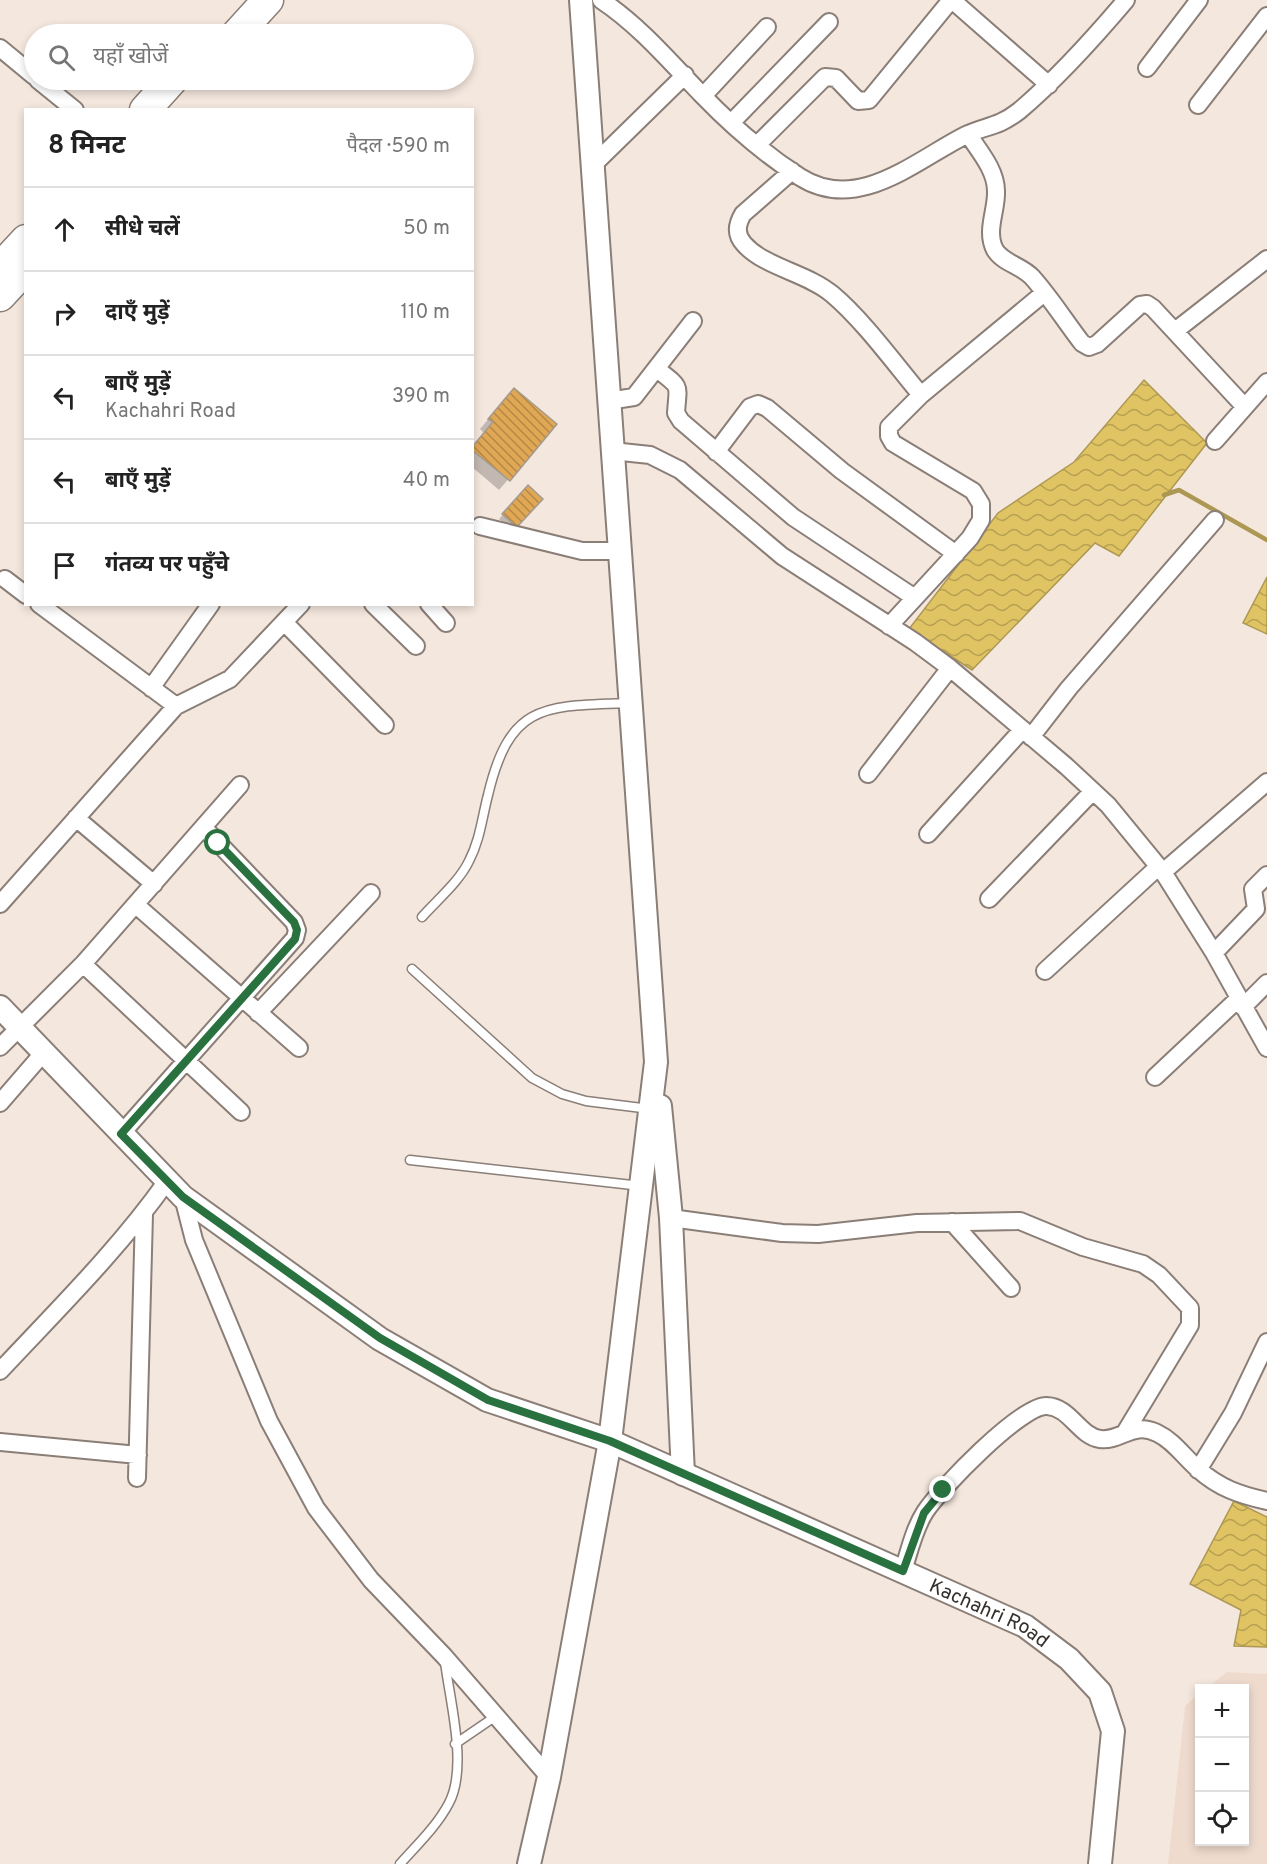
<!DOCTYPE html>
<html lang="hi">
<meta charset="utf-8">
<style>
:root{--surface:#fff;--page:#f6f6f6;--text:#222;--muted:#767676;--line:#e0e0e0}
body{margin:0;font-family:Overpass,"Noto Sans Devanagari",sans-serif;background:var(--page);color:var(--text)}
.controls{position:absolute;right:18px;bottom:18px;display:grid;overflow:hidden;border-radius:0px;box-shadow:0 3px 9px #0003}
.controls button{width:54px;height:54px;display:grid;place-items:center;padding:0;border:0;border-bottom:2px solid var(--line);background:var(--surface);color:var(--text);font:30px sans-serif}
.stop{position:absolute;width:18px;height:18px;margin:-14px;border:4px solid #29723f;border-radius:50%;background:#fff}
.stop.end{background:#29723f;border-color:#fff;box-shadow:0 2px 6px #0008}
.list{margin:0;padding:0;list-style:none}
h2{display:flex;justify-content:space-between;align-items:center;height:78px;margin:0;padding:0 24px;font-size:26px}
h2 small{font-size:20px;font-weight:400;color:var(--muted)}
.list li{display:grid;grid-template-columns:39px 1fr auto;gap:18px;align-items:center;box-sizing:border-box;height:84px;padding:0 24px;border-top:2px solid var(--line)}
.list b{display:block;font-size:22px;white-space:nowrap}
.list p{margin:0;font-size:20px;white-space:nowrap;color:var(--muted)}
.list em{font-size:20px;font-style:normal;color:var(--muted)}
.icon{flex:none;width:33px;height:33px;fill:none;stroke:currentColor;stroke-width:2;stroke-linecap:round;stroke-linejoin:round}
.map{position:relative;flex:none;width:1267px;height:1864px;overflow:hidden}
.search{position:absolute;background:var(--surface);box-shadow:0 3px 9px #0003;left:24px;top:24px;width:450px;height:66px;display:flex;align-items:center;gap:15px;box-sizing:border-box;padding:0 21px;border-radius:33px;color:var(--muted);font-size:22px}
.panel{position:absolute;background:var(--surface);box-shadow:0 3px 9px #0003;left:24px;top:108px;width:450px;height:498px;border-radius:0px}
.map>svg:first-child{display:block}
</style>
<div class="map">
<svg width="1267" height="1864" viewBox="0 0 1267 1864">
<defs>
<pattern id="water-waves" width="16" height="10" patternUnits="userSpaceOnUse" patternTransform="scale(1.5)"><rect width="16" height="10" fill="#e0c463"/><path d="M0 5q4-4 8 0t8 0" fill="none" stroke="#b6a052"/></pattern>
<pattern id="building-back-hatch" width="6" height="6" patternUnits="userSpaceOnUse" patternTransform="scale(1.5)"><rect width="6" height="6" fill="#e0a754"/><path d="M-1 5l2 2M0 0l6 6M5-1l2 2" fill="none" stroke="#b68846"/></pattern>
</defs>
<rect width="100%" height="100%" fill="#f4e7de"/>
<path fill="#efdbce" d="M1227,1672L1267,1674V1864H1168L1185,1706L1199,1694L1200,1842H1244V1688H1207Z"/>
<path fill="url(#water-waves)" stroke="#ad9853" stroke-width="1.5" d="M1144,380L1207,443L1119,556L1095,543L972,670L909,629L998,513L1074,462Z
M1267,577V634L1243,623Z
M1234,1501L1267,1517V1647L1234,1646L1241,1610L1190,1584Z"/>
<path fill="#0003" d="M505,399L555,425L499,490L472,467V447L484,433L480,429Z
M528,488L540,499L512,530L499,519Z"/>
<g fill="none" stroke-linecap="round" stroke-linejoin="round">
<path stroke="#ad9853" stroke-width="4.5" d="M1164,495L1179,490L1267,540"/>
</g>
<path fill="url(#building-back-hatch)" stroke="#a49b90" stroke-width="1.5" d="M514,388L557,424L510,481L472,450V447L493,422L488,419Z
M528,485L543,499L517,527L502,514Z"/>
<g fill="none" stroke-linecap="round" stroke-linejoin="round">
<defs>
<path id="lane" d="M422,917C437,900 459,882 469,861C480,840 482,818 488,795C510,702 545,706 630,703
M412,969L532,1078L562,1094L586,1101L650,1109
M410,1160L641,1186
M455,1744L496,1716
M400,1864C417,1845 437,1826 449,1803C468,1767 450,1702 445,1662"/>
<path id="street" d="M601,0C640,26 670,62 703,96C731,125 766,155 800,177C858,214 916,160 966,135C987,125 997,128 1019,111C1058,78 1093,39 1126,0
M952,0L1049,85
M0,48L34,76
M1147,68L1199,0
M38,80L75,110
M703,96L767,27
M1198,105L1267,16
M731,123L829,22
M968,134C979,151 996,170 996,191C997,210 985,231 995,250C1003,263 1022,266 1032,277C1050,297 1065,321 1082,343L1089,347L1097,344L1140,305L1147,304L1153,308L1244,406
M758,144L825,77L836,78L858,101L869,100L951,0
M592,166L685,75
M792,171L743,214C737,224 735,234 744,244C764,267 807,273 832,294C863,320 895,364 921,395
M1175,331L1267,259
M657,369C682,389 678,383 676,413L681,421L793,517L915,598
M608,401L634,397L693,321
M1215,441L1267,382
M612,451L650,455L680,470L782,556L915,642L950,668L1066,766L1108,805L1163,872L1214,953L1267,1048
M716,452L750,407L758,404L767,408L842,471L956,554
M480,526L582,551H619
M5,579L26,595
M39,604L176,706
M373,604L416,646
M429,604L446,623
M285,623L385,725
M889,626L970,538L981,520V504L973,491L893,443L889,436V427L921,395L1044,293
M151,688L211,604
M1031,737L1069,688L1215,520
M868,774L950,668
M76,818L154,884
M928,834L1022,730
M1163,872L1267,782
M989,899L1093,791
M0,904L176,706L230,679L301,604
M136,905L299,1048
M1214,953L1256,909L1253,889L1267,875
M83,964L241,1112
M1045,971L1158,867
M1243,1007L1267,983
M258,1013L371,893
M0,1047L83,964L240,785
M1155,1077L1238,999
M0,1103L45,1051
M121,1134L295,938L297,930L294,922L203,827
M183,1197L194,1240L269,1421L316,1508L371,1580L444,1656L549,1777
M671,1218L782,1233L818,1234L917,1223L1020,1221L1083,1247L1143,1264L1159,1275L1190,1308V1325L1126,1431
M952,1222L1011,1288
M0,1371C58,1309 118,1250 167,1181
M0,1442L138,1455
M1198,1470L1233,1413L1267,1342
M137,1478L144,1214
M903,1571C909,1552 914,1529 925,1512C940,1489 1022,1404 1047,1406C1070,1407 1079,1436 1100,1439C1120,1442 1133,1421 1157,1433C1174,1441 1184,1457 1198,1469C1219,1488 1240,1495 1267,1501"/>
<g id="secondary">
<path id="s1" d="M0,1007L183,1197L380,1339L487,1400L610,1441L1025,1626L1069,1659L1100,1692L1113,1731L1100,1864"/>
<path d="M660,1106L671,1218L683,1474"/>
<path d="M529,1864L549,1777L610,1441L656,1062L581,0"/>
</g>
<path id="highway" d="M237,34L268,0
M145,110L172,80
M0,268L26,240
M0,296L26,268"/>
</defs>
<use href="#lane" stroke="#8a7e77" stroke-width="11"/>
<use href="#street" stroke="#8a7e77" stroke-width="20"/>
<use href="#secondary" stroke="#8a7e77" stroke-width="26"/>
<use href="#highway" stroke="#8a7e77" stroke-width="33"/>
<use href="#lane" stroke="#fff" stroke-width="8"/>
<use href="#street" stroke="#fff" stroke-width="16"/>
<use href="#secondary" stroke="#fff" stroke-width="22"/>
<use href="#highway" stroke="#fff" stroke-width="30"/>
</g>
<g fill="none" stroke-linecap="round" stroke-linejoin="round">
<path stroke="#29723f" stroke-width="8" d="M218,843L294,922L297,930L295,939L121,1134L183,1197L380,1338L488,1400L610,1441L903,1571L924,1513L943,1490"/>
</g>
<g text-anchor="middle" stroke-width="6" stroke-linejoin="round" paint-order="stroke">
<g font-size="20" fill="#35302d" stroke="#fdf5f0">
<text dy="7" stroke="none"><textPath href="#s1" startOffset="1176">Kachahri Road</textPath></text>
</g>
</g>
</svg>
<div class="controls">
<button>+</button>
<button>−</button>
<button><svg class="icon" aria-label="locate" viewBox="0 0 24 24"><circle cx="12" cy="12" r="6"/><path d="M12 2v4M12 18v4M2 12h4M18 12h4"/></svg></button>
</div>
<div class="stop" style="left:218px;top:843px"></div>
<div class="stop end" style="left:943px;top:1490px"></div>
<div class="search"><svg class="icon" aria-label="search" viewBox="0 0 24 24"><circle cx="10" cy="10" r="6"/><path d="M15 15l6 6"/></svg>यहाँ खोजें</div>
<section class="panel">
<h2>8 मिनट<small>पैदल · 590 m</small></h2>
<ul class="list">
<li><svg class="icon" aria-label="ahead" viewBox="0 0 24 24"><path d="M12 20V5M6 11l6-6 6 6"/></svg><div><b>सीधे चलें</b></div><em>50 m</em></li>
<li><svg class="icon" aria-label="right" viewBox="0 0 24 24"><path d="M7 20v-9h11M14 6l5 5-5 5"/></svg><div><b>दाएँ मुड़ें</b></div><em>110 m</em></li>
<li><svg class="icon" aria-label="left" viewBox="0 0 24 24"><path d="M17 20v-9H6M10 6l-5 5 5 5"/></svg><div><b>बाएँ मुड़ें</b><p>Kachahri Road</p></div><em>390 m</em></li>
<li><svg class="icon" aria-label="left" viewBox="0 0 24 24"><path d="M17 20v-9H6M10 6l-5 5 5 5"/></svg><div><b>बाएँ मुड़ें</b></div><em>40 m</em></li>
<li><svg class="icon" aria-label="arrive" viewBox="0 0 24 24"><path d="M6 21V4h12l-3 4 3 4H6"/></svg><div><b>गंतव्य पर पहुँचे</b></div></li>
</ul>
</section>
</div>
